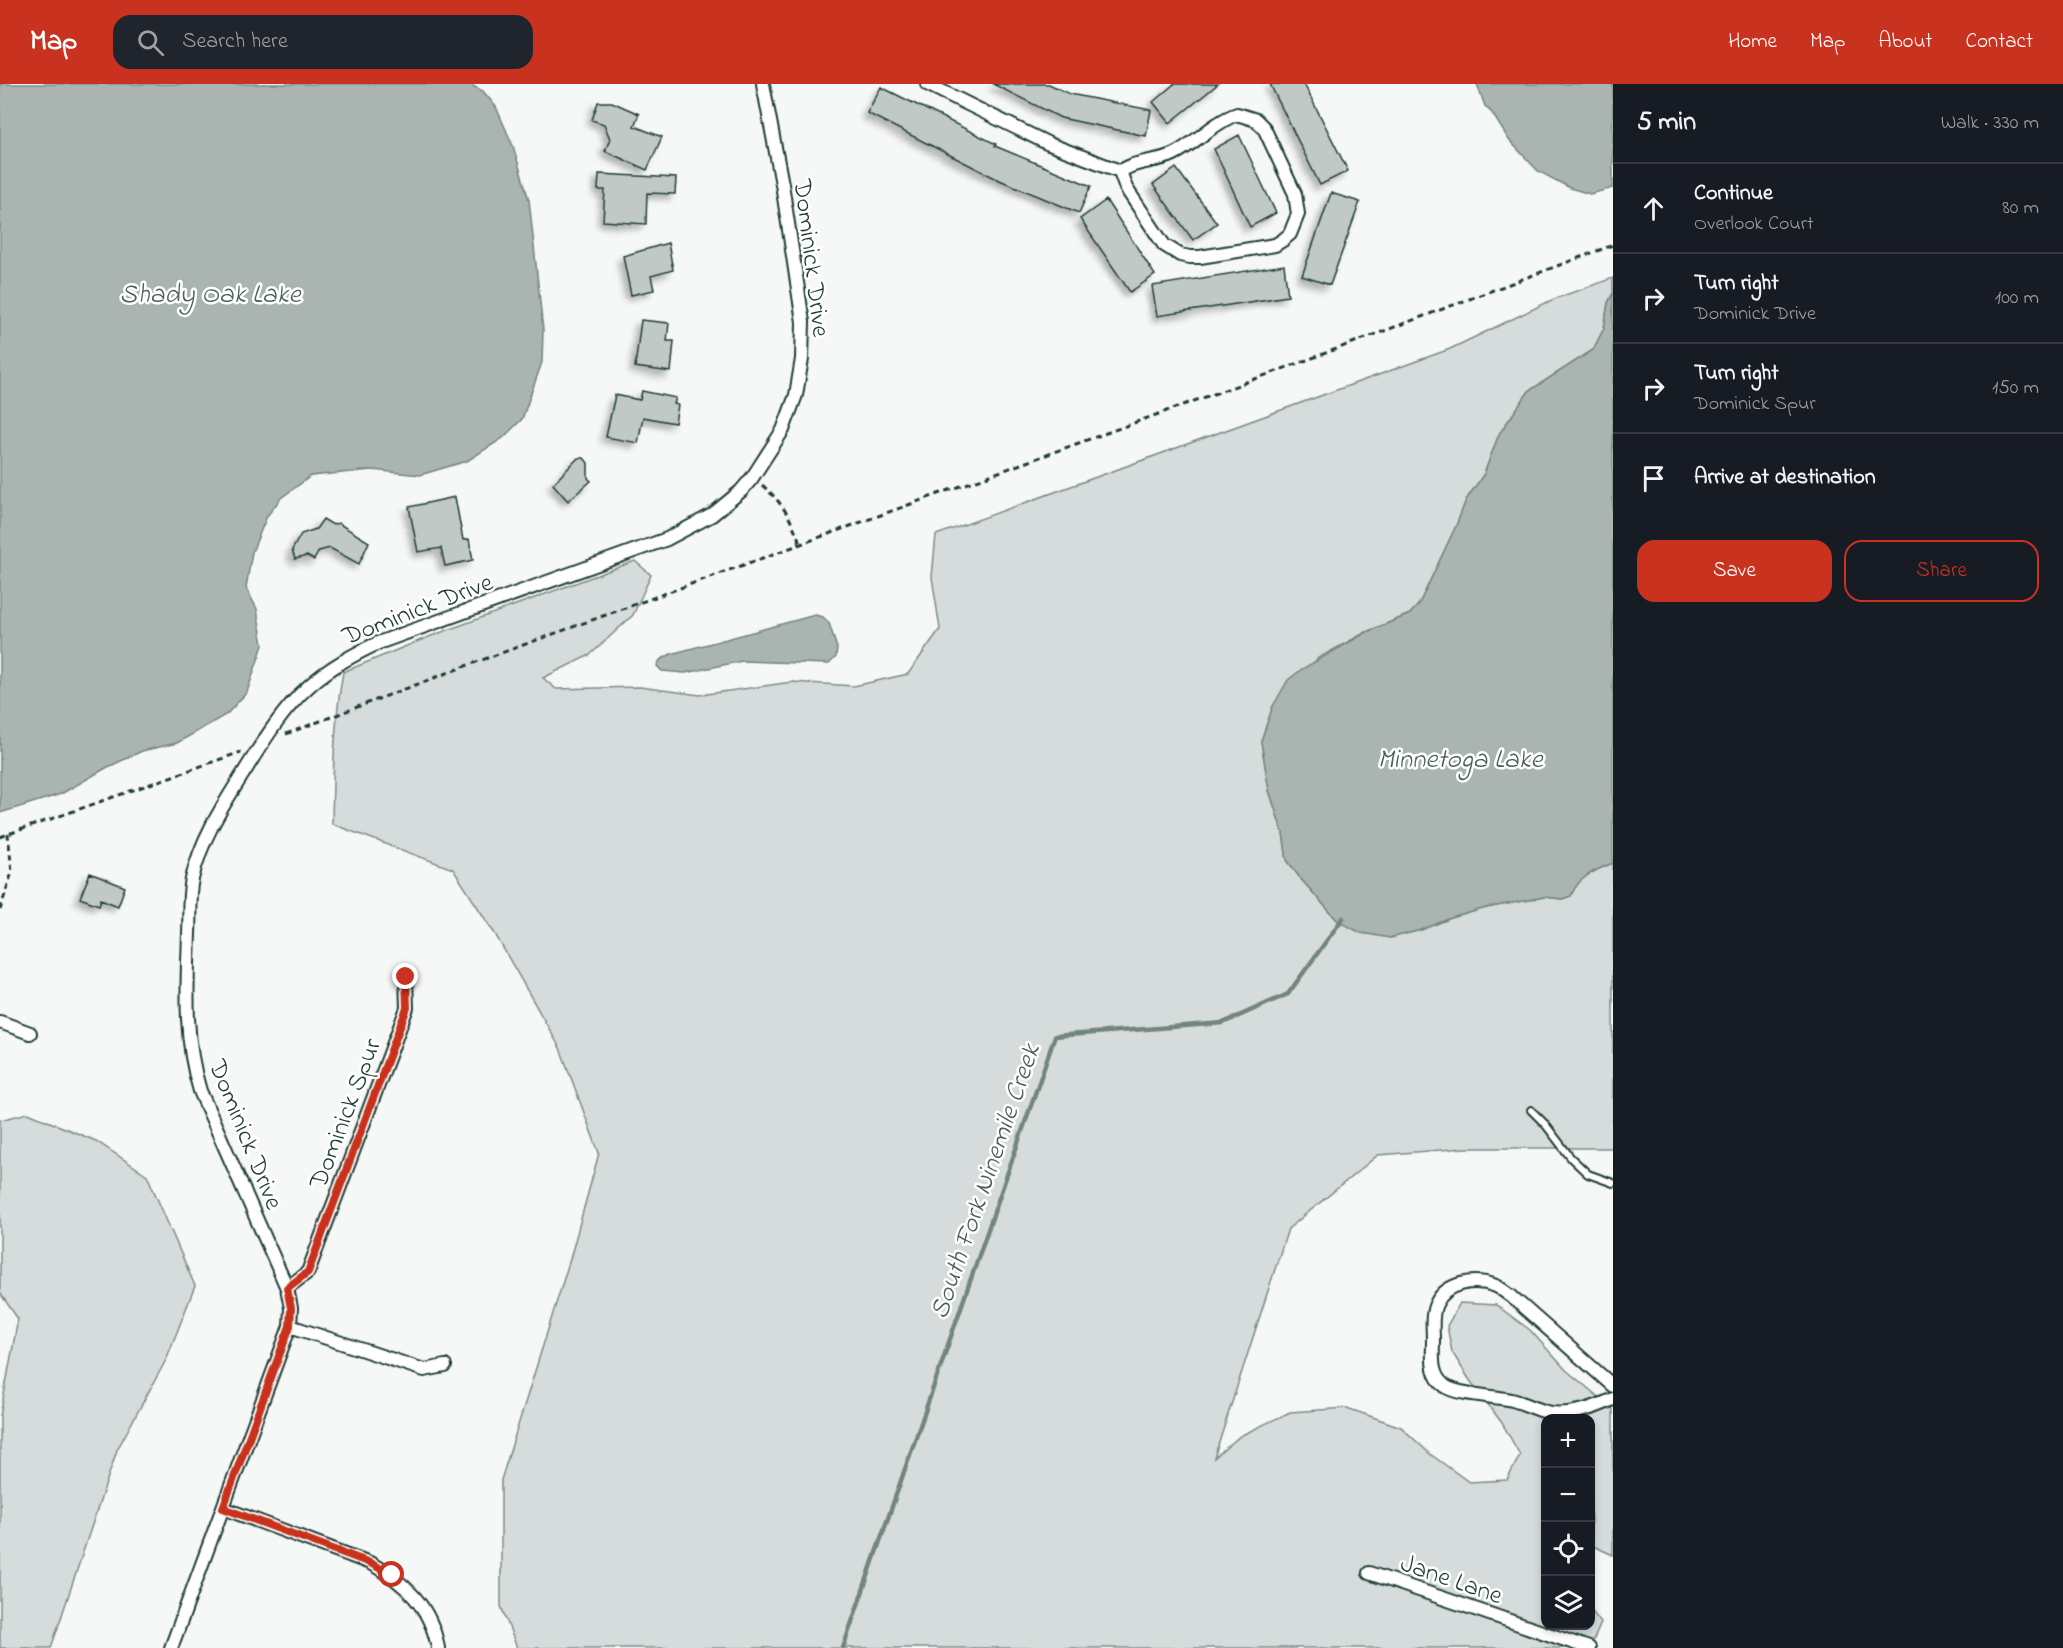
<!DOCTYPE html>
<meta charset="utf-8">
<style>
:root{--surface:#171b24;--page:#20242c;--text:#f1f3f6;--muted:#9ea1a6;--line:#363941;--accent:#c8321e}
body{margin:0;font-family:"Indie Flower",sans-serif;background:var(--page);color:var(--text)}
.controls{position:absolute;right:18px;bottom:18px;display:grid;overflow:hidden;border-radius:12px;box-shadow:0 3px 9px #0003}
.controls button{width:54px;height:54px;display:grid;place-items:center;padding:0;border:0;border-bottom:2px solid var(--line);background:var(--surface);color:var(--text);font:30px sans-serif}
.stop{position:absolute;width:18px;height:18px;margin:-14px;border:4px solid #c8321e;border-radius:50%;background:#fff}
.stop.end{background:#c8321e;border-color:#fff;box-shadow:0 2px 6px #0008}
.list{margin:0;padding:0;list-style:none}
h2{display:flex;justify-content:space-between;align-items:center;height:78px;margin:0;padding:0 24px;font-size:26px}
h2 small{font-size:20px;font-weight:400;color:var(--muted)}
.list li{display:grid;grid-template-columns:39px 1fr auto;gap:18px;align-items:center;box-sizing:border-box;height:90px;padding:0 24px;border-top:2px solid var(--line)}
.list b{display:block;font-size:22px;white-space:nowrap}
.list p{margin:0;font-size:20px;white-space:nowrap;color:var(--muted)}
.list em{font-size:20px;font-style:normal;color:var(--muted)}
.actions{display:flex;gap:12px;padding:18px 24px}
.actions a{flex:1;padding:14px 0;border:2px solid var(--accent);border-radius:18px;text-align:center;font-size:21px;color:var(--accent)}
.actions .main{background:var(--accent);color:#fff}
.icon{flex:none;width:33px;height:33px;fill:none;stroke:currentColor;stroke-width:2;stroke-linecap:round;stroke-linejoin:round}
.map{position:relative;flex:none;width:1613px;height:1564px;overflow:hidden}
header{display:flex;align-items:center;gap:36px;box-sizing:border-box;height:84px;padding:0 30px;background:var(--accent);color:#fff}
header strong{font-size:28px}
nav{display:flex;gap:33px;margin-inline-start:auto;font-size:21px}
.search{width:420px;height:54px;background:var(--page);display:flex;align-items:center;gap:15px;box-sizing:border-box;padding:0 21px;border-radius:18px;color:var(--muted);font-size:22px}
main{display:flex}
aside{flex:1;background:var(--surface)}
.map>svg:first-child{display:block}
</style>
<header>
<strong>Map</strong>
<div class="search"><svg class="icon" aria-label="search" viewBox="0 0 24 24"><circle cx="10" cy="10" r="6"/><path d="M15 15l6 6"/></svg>Search here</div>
<nav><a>Home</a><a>Map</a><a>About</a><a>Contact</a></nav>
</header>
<main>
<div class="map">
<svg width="1613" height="1564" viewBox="0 0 1613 1564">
<defs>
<filter id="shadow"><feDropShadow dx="-5" dy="5" stdDeviation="3" flood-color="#0004"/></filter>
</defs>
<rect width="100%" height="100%" fill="#f6f7f7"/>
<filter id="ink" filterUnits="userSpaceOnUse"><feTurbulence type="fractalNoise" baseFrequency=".0167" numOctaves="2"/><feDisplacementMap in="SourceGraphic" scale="12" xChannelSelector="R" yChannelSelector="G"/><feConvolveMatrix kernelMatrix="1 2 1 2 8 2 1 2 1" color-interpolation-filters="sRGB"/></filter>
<g filter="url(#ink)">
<path fill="#d6dcdb" stroke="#7a8c88" stroke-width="1.5" d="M1613,194V209L1608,219L1604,244L1593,266L1529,307L1499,350L1484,390L1466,416L1456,442L1419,520L1410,530L1366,548L1318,574L1273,622L1261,657L1269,706L1283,749L1287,776L1300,794L1338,837L1390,854L1421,846L1451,834L1486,824L1544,813L1562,815L1571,812C1578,793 1595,786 1613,779V1064H1465L1378,1071L1288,1145L1214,1374L1240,1352L1290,1328L1347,1324L1401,1343L1430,1370L1469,1398L1507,1396L1520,1371L1502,1339L1469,1295L1452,1268L1447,1242L1460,1219L1496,1221L1530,1246L1566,1286L1613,1325V1471L1591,1461L1590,1334H1546V1542H1590L1591,1526L1601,1539L1590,1564H517L501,1522V1396L570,1175L599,1069L560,964L495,850L453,785L332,740C333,689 334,638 343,588L426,554L635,477L651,491L633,531L590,571L543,594L556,605L640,603L700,611L792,598L854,602L908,590L940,545L932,493L936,451L1450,265L1554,215Z
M28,1029L96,1057L147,1091L195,1202L166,1276L117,1366L51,1564H0V1332L18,1235L0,1209V1036Z"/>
<path fill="#aab5b1" stroke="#72857f" stroke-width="1.5" d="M0,0H469L483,7L496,23L513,62L529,116L543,246L542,278L522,335L503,354L467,377L420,391L372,386L311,392L281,414L267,432L252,468L246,504L257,525L263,561L247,608L227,630L177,659L142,667L106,684L61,710L0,729Z
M1477,0H1613V104L1590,110L1570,104L1538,87L1509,56L1492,29L1485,22Z
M1613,209V779C1595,786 1578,793 1571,812L1562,815L1544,813L1486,824L1451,834L1421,846L1390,854L1361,849L1338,837L1300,794L1287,776L1283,749L1269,706L1261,657L1273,622L1288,596L1302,585L1367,548L1410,530L1419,520L1456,442L1466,416L1484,390L1499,350L1529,307L1593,266L1604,244L1608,219Z
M815,531L823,533L829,539L837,564L836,573L829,580L742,577L685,589L662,587L657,582L660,576L671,570Z"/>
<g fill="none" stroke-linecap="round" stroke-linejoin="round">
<path stroke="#72857f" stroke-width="4.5" d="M843,1564L1055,952L1223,939L1288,910L1343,834"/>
</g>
<path fill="#c0c9c6" stroke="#1f3d34" stroke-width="1.5" filter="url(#shadow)" d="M993,0H1049L1070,10L1151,26L1146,52L1061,34Z
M1174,0H1218L1170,39L1153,18Z
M1270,0H1304L1348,87L1320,101Z
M881,3L996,60L995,62L1091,102L1079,129L997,95L867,29Z
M598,18H612L639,30L634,42L662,53L647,86L605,67L610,55L604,40L592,36Z
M1239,51L1276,129L1250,143L1214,65Z
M1176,84L1217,139L1193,156L1153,101Z
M599,90L676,94L675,110L647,109L646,140L603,137L605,106H598Z
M1331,109L1360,118L1330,201L1302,192Z
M1106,116L1155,191L1130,208L1080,135Z
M668,159L673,186L651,192L654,206L631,211L623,172Z
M1284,181L1288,212L1157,232L1152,202Z
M641,236L669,239L667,257H674L671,288L635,283Z
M642,307L676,314L674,320L678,321L675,339L643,333L638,359L606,353L615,311L640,316Z
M578,374H584L588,379V394L591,397L568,417L553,400Z
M455,413L463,456L469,455L473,476L445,482L441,464L418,468L409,423Z
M323,435L333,441L338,439L369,458L359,480L330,464L319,467L314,476L307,472L295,475L292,466L301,450L316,445Z
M90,789L125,803L118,822L101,815L99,821L80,814Z"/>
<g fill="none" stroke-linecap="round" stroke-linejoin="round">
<defs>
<path id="lane" d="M1531,1026L1545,1040L1571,1074L1588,1090L1613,1099"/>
<path id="street" d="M927,0L1049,60L1120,87
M1237,30L1256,36L1264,44L1295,110L1298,130L1290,150L1283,156L1275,161L1200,173H1190L1180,171L1164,161L1126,104L1120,87C1125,85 1131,81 1137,80C1150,76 1162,76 1174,70C1196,59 1214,38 1237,30Z
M0,938L30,949
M287,1204L308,1188L407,924L406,893
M290,1242L424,1286L445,1282
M1613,1302L1511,1212C1506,1209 1501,1204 1496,1202C1475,1194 1446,1198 1436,1220C1431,1230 1433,1245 1433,1256C1433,1273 1430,1291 1445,1302C1457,1311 1495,1312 1512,1316C1524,1319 1535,1325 1547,1328C1567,1333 1595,1324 1613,1315
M223,1424L370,1479C405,1498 431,1523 438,1564
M1369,1489L1589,1564
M171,1564L290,1242L291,1224L287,1204L200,1007C184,955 187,904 189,850C190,832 188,812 192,795C201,754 224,720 246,685C264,656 283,625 309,602C330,583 353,571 378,559L667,455L712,431L741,407L752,394L783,346L796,311L802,275L803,238L782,100L763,0"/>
</defs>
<use href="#lane" stroke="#1f3d34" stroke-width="10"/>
<use href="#street" stroke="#1f3d34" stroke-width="16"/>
<path stroke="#1f3d34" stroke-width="3" stroke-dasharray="6 4.5" stroke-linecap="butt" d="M762,401C784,420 791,435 801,461
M286,650L471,580L1307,276L1613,161
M0,753L241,668
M0,826L12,788L8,750"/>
<use href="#lane" stroke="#fff" stroke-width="6"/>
<use href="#street" stroke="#fff" stroke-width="12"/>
</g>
</g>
<g fill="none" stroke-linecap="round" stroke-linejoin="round" filter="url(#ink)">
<path stroke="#c8321e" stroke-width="8" d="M392,1491L370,1479L223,1424L290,1242L291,1224L287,1204L308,1188L407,924L406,893"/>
</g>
<g text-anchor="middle" stroke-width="5" stroke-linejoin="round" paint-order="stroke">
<g font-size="26" fill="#1f3d34" stroke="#fff">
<text transform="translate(813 174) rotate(83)" y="9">Dominick Drive</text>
<text transform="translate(417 524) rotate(-21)" y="9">Dominick Drive</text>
<text transform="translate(344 1029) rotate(-69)" y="9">Dominick Spur</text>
<text transform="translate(247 1050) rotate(68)" y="9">Dominick Drive</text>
<text transform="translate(1452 1494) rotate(19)" y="9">Jane Lane</text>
</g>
<g font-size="27" font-style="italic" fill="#49615a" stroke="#fff">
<text x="210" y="218">Shady Oak Lake</text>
<text x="1460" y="683">Minnetoga Lake</text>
<text transform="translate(984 1097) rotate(-71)" y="9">South Fork Ninemile Creek</text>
</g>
</g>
</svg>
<div class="controls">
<button>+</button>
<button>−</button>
<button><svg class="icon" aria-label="locate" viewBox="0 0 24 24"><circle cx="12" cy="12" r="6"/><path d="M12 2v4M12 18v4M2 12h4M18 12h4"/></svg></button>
<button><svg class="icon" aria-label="layers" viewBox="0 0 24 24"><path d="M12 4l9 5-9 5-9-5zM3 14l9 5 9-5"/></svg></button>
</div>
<div class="stop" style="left:392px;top:1491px"></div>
<div class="stop end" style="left:406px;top:893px"></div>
</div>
<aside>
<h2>5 min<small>Walk · 330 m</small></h2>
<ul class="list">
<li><svg class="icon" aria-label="ahead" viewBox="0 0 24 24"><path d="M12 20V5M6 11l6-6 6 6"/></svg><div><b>Continue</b><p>Overlook Court</p></div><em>80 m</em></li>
<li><svg class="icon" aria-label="right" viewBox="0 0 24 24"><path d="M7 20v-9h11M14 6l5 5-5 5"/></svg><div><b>Turn right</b><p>Dominick Drive</p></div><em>100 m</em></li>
<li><svg class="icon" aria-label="right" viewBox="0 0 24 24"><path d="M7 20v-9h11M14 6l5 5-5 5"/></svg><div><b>Turn right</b><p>Dominick Spur</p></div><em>150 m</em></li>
<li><svg class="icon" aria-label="arrive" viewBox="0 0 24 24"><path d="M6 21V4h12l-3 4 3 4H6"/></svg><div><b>Arrive at destination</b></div></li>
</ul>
<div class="actions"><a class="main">Save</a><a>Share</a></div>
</aside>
</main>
